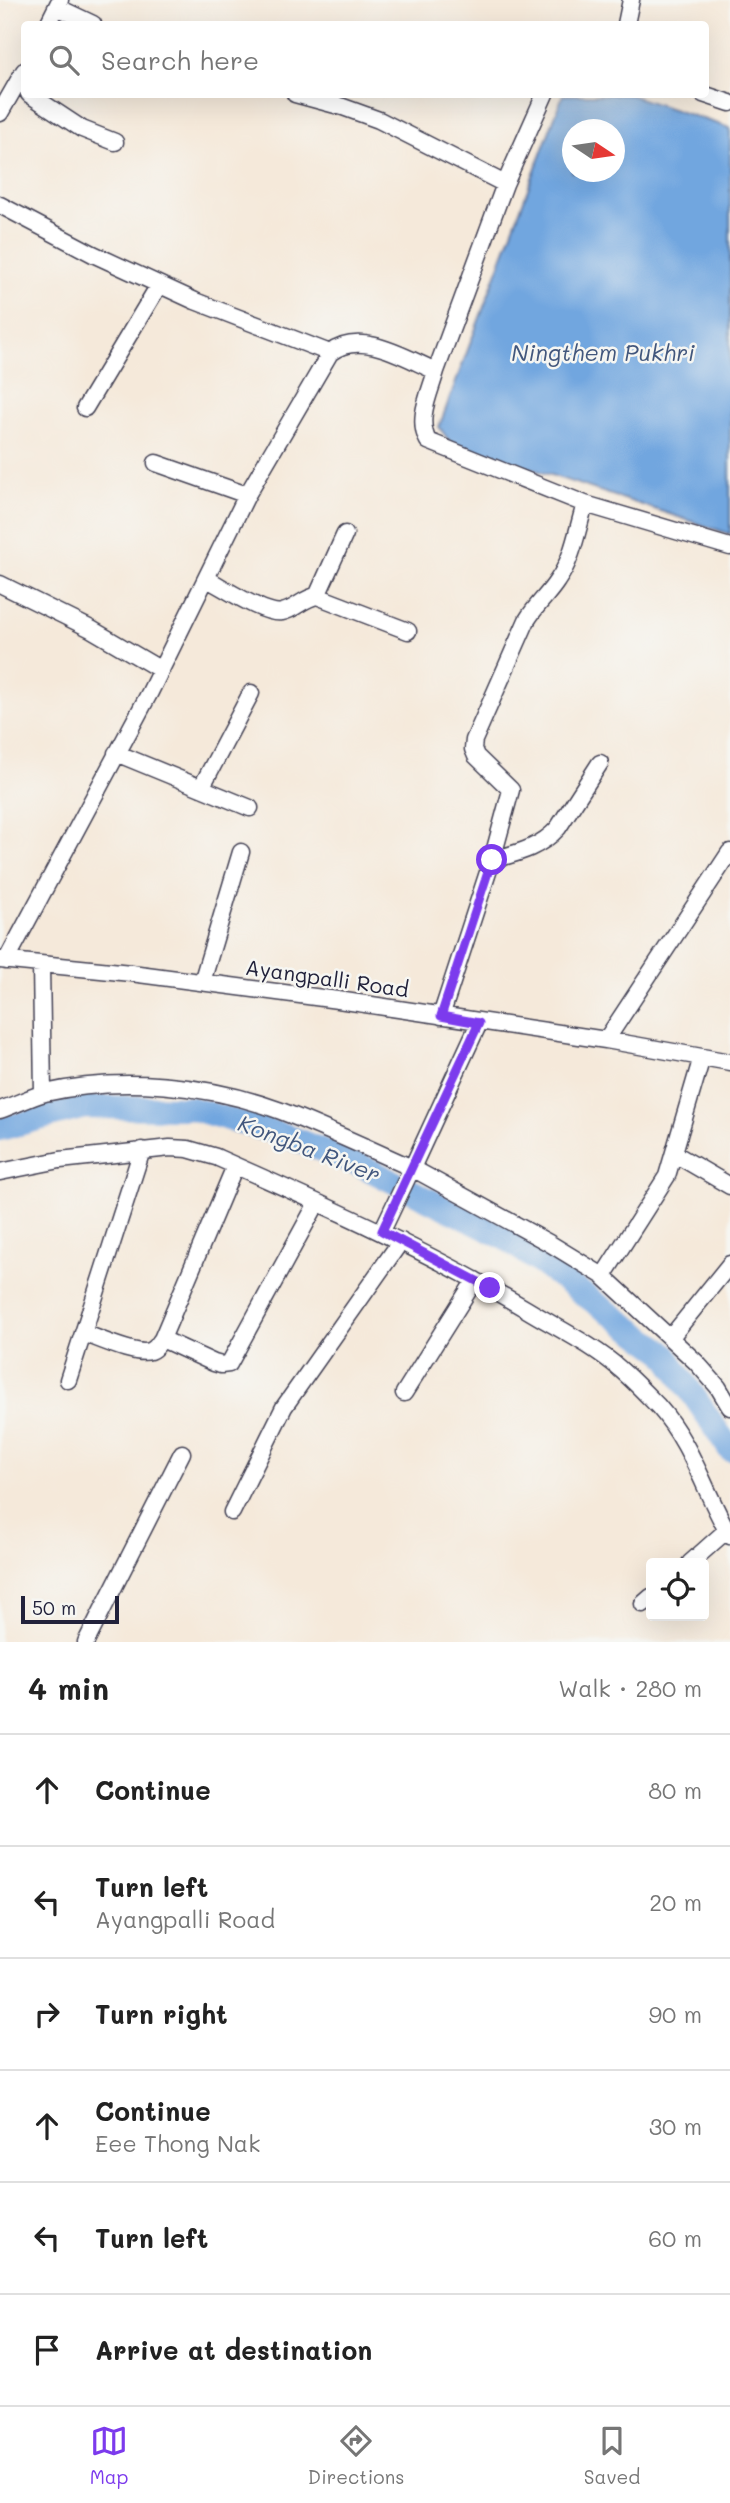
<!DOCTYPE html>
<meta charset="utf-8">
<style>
:root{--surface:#fff;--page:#f2f2f2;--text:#222;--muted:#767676;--line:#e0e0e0;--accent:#7c3aed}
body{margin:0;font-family:Mali,sans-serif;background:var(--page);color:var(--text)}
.controls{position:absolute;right:21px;bottom:21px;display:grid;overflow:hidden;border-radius:7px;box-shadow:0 7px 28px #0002}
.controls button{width:63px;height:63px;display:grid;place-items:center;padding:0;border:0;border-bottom:2px solid var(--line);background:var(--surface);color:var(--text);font:35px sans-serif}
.compass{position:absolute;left:562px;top:119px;width:63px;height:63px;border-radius:50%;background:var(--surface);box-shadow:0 7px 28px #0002;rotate:103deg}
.scale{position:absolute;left:21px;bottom:18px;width:98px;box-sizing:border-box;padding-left:7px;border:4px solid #22223b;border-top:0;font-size:19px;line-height:24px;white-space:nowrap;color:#22223b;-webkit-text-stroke:5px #f6f6f2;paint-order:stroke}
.stop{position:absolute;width:21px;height:21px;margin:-16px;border:5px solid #7c3aed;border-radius:50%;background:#fff}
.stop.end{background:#7c3aed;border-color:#fff;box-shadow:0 2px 7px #0008}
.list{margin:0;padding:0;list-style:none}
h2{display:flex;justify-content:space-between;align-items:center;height:91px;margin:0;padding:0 28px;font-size:30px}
h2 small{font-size:23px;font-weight:400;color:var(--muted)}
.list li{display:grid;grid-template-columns:46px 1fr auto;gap:21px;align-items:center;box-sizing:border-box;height:112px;padding:0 28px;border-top:2px solid var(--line)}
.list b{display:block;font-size:26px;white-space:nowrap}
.list p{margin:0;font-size:23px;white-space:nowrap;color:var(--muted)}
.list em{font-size:23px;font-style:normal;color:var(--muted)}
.icon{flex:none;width:38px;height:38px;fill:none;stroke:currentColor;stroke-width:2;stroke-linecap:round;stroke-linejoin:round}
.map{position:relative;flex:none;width:730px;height:1642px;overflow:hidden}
.search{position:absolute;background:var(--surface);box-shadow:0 7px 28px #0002;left:21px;right:21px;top:21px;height:77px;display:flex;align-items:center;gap:18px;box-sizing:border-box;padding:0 24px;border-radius:7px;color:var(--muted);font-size:26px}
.sheet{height:763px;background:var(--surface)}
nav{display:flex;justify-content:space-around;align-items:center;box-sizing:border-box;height:98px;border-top:2px solid var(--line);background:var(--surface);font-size:19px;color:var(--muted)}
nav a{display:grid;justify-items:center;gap:4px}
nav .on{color:var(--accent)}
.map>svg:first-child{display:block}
</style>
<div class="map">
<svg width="730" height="1642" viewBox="0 0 730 1642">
<rect width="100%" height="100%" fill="#f6f6f2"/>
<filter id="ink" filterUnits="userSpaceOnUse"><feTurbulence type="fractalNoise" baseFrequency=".0143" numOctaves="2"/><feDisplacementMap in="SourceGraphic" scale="14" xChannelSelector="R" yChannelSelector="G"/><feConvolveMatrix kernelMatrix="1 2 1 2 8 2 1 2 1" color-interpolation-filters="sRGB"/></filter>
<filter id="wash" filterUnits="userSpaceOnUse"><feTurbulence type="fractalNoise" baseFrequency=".00686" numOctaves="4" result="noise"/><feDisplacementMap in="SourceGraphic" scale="28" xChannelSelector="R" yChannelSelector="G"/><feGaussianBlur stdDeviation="1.57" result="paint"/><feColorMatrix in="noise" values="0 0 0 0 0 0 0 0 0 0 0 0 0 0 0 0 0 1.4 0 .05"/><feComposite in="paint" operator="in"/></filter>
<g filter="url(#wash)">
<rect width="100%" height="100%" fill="#f5e9da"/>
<path fill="#71a6df" stroke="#4a648d" stroke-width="2" fill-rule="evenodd" d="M563,95H630L730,128V534L450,442L439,427ZM572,130H614V172H572Z"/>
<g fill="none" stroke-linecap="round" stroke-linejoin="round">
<path stroke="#71a6df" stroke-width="24" d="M0,1129L85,1107L190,1108L284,1135L362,1166L507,1239L665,1353L730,1450"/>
</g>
</g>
<g filter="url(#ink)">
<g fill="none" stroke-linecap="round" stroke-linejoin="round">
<defs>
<path id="minor" d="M57,7L93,24
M48,24L60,0
M626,24L631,0
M29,94L82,129L115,142
M295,94L343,107L379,120L505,184
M703,94L730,103
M0,113L24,71
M0,205L93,254L195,301L330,353
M436,371C430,393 416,419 428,441L585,504L730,547
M85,408L159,285
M156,463L247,495
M207,579C223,587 265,616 282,612C295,610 303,598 317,596L408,631
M0,584L91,629L161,670
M317,596L345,534
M116,753L250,808
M201,788L251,693
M492,860C517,853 540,848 558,828L600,763
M0,960L131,973L338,1000L606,1040L730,1062
M6,961L150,692L247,495L330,353C361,329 405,358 436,371L505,184L545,94
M41,965L43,1093
M202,982L241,852
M441,1016L492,860L511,790L476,756L473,749L474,740L527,620C536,605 548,595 557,581C573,559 577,530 585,504
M479,1023L412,1168L549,1243L603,1276L696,1362L718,1387L730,1407
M606,1040L730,852
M0,1110C15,1105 30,1097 45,1093C120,1076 209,1084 281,1111C325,1128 369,1149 412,1168L382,1231
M675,1154L730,1186
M0,1172L60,1160L170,1148L188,1149L216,1157C322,1204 426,1250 526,1309C557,1328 593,1345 620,1369C633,1380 646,1394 658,1406C692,1444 705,1493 730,1536
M603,1276L667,1176L702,1057
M83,1333C98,1338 136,1356 150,1351C156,1349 158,1344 162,1339L235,1166
M671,1337L730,1264
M162,1339L214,1363L221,1365L229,1364L317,1203
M68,1380L142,1150
M404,1393L475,1280
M232,1512L284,1407L401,1241
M690,1563L727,1530
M643,1604L651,1597
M86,1642L182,1453"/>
</defs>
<use href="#minor" stroke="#424053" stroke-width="19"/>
<use href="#minor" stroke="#fff" stroke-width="16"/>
</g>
</g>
<g fill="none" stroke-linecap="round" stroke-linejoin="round" filter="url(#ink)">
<path stroke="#7c3aed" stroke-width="9" d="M490,1288L382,1231L479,1023L441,1016L492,860"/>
</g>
<g text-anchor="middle" stroke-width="5" stroke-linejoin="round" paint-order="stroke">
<g font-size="21" fill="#22223b" stroke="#f6f6f2">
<text transform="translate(327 979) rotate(8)" y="7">Ayangpalli Road</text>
</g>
<g font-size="23" font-style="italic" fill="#42577d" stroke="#f6f6f2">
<text x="603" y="361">Ningthem Pukhri</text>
<text transform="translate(309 1149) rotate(21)" y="8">Kongba River</text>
</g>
</g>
</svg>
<div class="controls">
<button><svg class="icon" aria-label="locate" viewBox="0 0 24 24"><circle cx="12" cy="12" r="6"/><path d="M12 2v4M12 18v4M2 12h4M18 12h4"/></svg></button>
</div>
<svg class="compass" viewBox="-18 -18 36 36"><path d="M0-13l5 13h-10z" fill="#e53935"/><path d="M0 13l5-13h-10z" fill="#767676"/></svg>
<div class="scale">50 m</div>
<div class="stop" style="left:492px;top:860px"></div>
<div class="stop end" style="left:490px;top:1288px"></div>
<div class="search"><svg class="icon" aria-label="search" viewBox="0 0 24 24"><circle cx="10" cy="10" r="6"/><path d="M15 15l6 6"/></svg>Search here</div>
</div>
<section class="sheet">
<h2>4 min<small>Walk · 280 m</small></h2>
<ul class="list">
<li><svg class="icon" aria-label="ahead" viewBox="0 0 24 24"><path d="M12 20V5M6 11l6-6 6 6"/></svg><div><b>Continue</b></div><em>80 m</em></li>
<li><svg class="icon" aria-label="left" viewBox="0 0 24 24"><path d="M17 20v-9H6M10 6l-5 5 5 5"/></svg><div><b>Turn left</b><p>Ayangpalli Road</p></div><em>20 m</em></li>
<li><svg class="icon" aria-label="right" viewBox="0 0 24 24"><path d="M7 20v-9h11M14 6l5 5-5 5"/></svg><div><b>Turn right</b></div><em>90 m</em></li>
<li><svg class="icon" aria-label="ahead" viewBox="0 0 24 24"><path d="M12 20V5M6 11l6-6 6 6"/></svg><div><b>Continue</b><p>Eee Thong Nak</p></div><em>30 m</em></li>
<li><svg class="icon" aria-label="left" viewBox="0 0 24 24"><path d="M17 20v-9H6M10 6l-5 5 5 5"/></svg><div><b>Turn left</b></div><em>60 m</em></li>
<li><svg class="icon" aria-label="arrive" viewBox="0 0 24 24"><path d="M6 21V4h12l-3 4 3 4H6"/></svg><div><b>Arrive at destination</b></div></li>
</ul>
</section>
<nav>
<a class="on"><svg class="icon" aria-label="map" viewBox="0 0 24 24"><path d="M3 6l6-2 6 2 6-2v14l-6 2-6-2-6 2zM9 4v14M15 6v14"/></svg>Map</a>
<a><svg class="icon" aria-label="directions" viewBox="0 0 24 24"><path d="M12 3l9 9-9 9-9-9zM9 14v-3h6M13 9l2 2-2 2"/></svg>Directions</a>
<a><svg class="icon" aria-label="saved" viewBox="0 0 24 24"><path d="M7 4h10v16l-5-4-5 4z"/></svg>Saved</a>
</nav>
